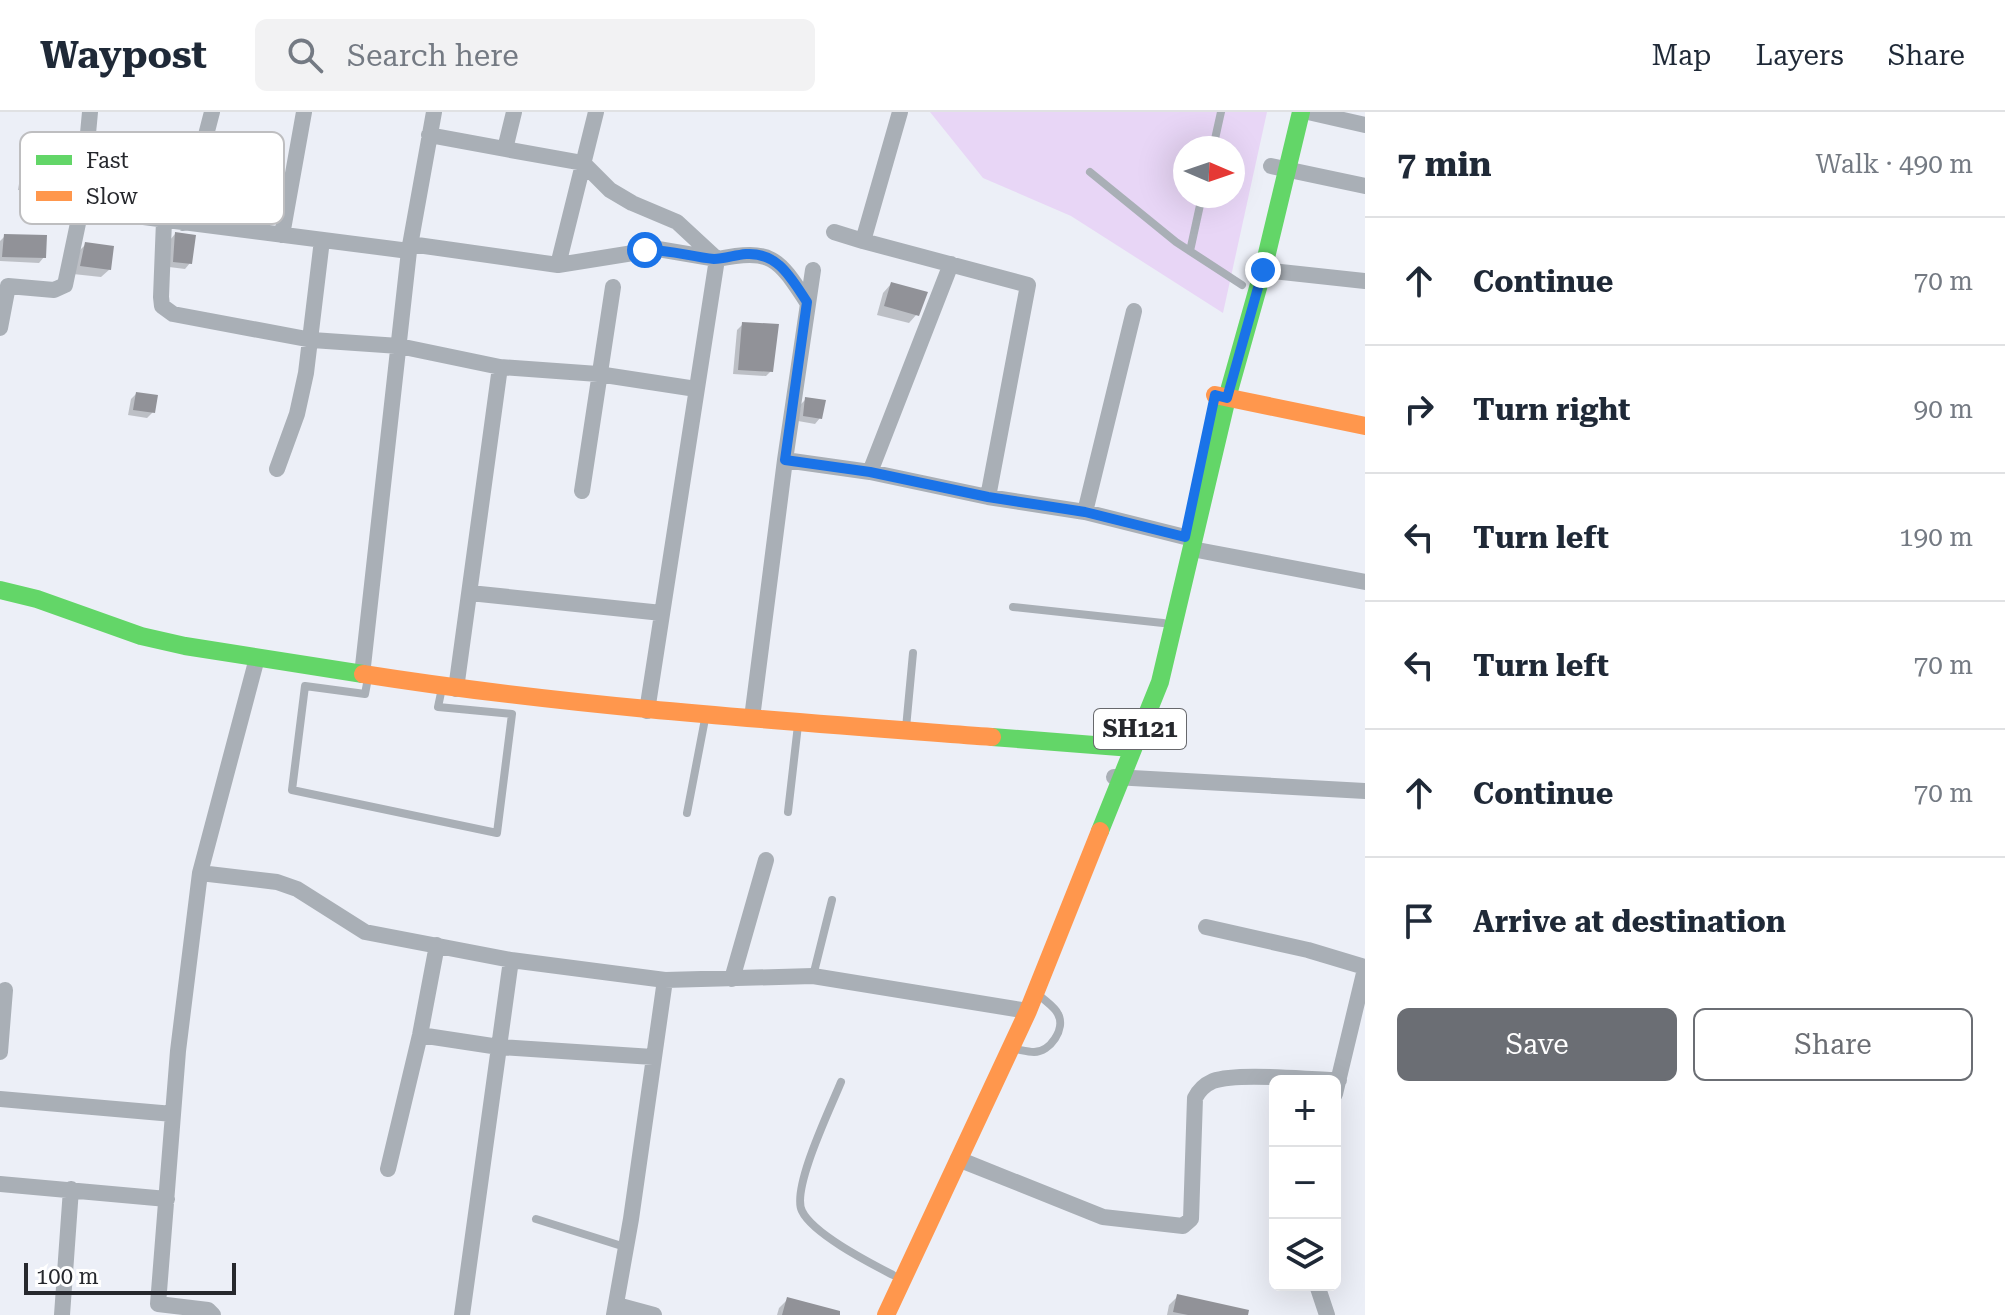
<!DOCTYPE html>
<meta charset="utf-8">
<style>
:root{--surface:#fff;--page:#f2f2f3;--text:#1f2937;--muted:#747a83;--line:#e0e1e3;--accent:#6b6e74}
body{margin:0;font-family:"Roboto Serif",serif;background:var(--page);color:var(--text)}
.controls{position:absolute;right:24px;bottom:24px;display:grid;overflow:hidden;border-radius:12px;box-shadow:0 8px 32px #0002}
.controls button{width:72px;height:72px;display:grid;place-items:center;padding:0;border:0;border-bottom:2px solid var(--line);background:var(--surface);color:var(--text);font:40px sans-serif}
.compass{position:absolute;left:1173px;top:24px;width:72px;height:72px;border-radius:50%;background:var(--surface);box-shadow:0 8px 32px #0002;rotate:92deg}
.scale{position:absolute;left:24px;bottom:20px;width:212px;box-sizing:border-box;padding-left:8px;border:4px solid #26282d;border-top:0;font-size:22px;line-height:28px;white-space:nowrap;color:#26282d;-webkit-text-stroke:6px #fff;paint-order:stroke}
.stop{position:absolute;width:24px;height:24px;margin:-18px;border:6px solid #1a73e8;border-radius:50%;background:#fff}
.stop.end{background:#1a73e8;border-color:#fff;box-shadow:0 2px 8px #0008}
.list{margin:0;padding:0;list-style:none}
h2{display:flex;justify-content:space-between;align-items:center;height:104px;margin:0;padding:0 32px;font-size:34px}
h2 small{font-size:26px;font-weight:400;color:var(--muted)}
.list li{display:grid;grid-template-columns:52px 1fr auto;gap:24px;align-items:center;box-sizing:border-box;height:128px;padding:0 32px;border-top:2px solid var(--line)}
.list b{display:block;font-size:30px;white-space:nowrap}
.list em{font-size:26px;font-style:normal;color:var(--muted)}
.actions{display:flex;gap:16px;padding:24px 32px}
.actions a{flex:1;padding:18px 0;border:2px solid var(--accent);border-radius:12px;text-align:center;font-size:28px;color:var(--accent)}
.actions .main{background:var(--accent);color:#fff}
.icon{flex:none;width:44px;height:44px;fill:none;stroke:currentColor;stroke-width:2;stroke-linecap:round;stroke-linejoin:round}
.map{position:relative;flex:none;width:1365px;height:1203px;overflow:hidden}
header{display:flex;align-items:center;gap:48px;box-sizing:border-box;height:112px;padding:0 40px;background:var(--surface);border-bottom:2px solid var(--line)}
header strong{font-size:38px}
nav{display:flex;gap:44px;margin-inline-start:auto;font-size:28px}
.search{width:560px;height:72px;background:var(--page);display:flex;align-items:center;gap:20px;box-sizing:border-box;padding:0 28px;border-radius:12px;color:var(--muted);font-size:30px}
main{display:flex}
aside{flex:1;background:var(--surface)}
.map>svg:first-child{display:block}
</style>
<header>
<strong>Waypost</strong>
<div class="search"><svg class="icon" aria-label="search" viewBox="0 0 24 24"><circle cx="10" cy="10" r="6"/><path d="M15 15l6 6"/></svg>Search here</div>
<nav><a>Map</a><a>Layers</a><a>Share</a></nav>
</header>
<main>
<div class="map">
<svg width="1365" height="1203" viewBox="0 0 1365 1203">
<rect width="100%" height="100%" fill="#eceff7"/>
<path fill="#e8d6f6" fill-rule="evenodd" d="M930,0H1267L1223,201L1071,104L983,66ZM1185,36H1233V84H1185Z"/>
<path fill="#0003" d="M31,29L39,56L50,75L44,80L18,78L25,35Z
M175,122L190,151L185,157L169,155L170,128Z
M5,124L44,145L39,151L0,149V129Z
M86,132L110,157L101,165L73,162L77,141Z
M891,172L917,202L909,211L877,203L883,181Z
M743,212L771,259L766,264L733,262L737,218Z
M136,282L153,300L147,306L128,303L131,287Z
M806,287L820,306L815,312L798,309L801,292Z
M1178,1184L1232,1203H1167L1169,1193Z
M788,1187L833,1203H777L779,1196Z"/>
<path fill="#919298" d="M175,120L196,123L192,152L173,150Z
M4,122L47,123L46,146L2,145Z
M85,130L114,134L111,158L80,154Z
M891,170L928,180L919,204L884,194Z
M742,210L779,212L773,260L738,258Z
M136,280L158,283L155,301L133,298Z
M805,285L826,288L822,307L803,304Z
M1177,1182L1249,1198L1248,1203H1188L1173,1200Z
M787,1185L840,1199V1203H782Z"/>
<g fill="none" stroke-linecap="round" stroke-linejoin="round">
<path stroke="#a9afb6" stroke-width="8" d="M1213,36L1221,0
M1090,60L1176,130L1242,173
M1190,139L1202,84
M1013,495L1163,511
M368,566L365,582L305,574L292,678L497,721L512,602L438,595L442,576
M906,616L913,541
M788,700L798,613
M687,701L705,607
M813,864L832,788
M1015,937C1021,938 1028,940 1034,940C1050,940 1066,917 1058,902C1055,895 1045,889 1039,883
M841,970C831,995 791,1077 802,1099C813,1122 870,1151 893,1163
M536,1107L625,1135"/>
<path stroke="#a9afb6" stroke-width="16" d="M900,0L863,129L1028,173L988,385
M1308,0L1365,13
M429,23L505,37
M1271,54L1365,74
M81,97L90,0
M164,109L161,185L162,194L173,202L312,228L399,234L500,255L598,262L696,277
M183,111L212,0
M834,120L863,129
M282,123L304,0
M410,132L558,153L658,137L717,147L677,110L632,91L610,78L583,51L505,37L514,0
M409,139L434,0
M558,153L596,0
M813,158L785,348L870,360L988,385L1085,400L1185,425
M1263,158L1365,169
M0,216L8,174L54,178L65,173L81,97L409,139L362,563
M277,357L297,302L306,261L322,128
M870,360L951,152
M582,379L613,175
M1085,400L1134,199
M1192,437L1365,470
M470,481L662,501
M456,577L500,255
M647,599L717,147C772,136 778,146 807,190
M752,606L785,348
M1114,665L1365,679
M200,761L277,770L297,777L365,820L511,848L665,868L813,864L1028,899
M1206,815L1308,838L1365,855
M732,867L766,748
M420,923L499,935L511,848
M0,940L5,878
M1335,982L1365,857
M0,987L173,1002
M958,1047L1103,1105L1183,1114L1191,1107L1195,986C1199,978 1204,973 1213,969C1239,960 1309,968 1339,968
M388,1057L420,923L437,833
M0,1072L167,1087
M1317,1173L1327,1203
M617,1193L654,1203
M62,1203L71,1077
M213,1203L208,1198L158,1192L178,939L200,761L257,546
M462,1203L499,935L653,945
M614,1203L631,1107L665,868"/>
<path stroke="#63d668" stroke-width="18" d="M0,478L37,487L141,524L185,534L363,562
M992,625L1132,636
M1100,719L1160,570L1227,286L1263,158L1301,0"/>
<path stroke="#ff974d" stroke-width="18" d="M1215,283L1365,314
M363,562C572,595 782,609 992,625
M886,1203L1028,899L1100,719"/>
</g>
<g fill="none" stroke-linecap="round" stroke-linejoin="round">
<path stroke="#1a73e8" stroke-width="10" d="M645,138C668,137 691,145 714,147C724,147 735,143 746,142C778,140 791,166 807,190L785,348L870,360L988,385L1085,400L1185,425L1215,283L1227,286L1263,158"/>
</g>
<g text-anchor="middle" stroke-width="8" stroke-linejoin="round" paint-order="stroke">
<rect fill="#fff" stroke="#67686c" stroke-width="2" x="1094" y="597" width="92" height="40" rx="6"/>
<g font-size="24" font-weight="bold" fill="#26282d">
<text x="1140" y="625">SH121</text>
</g>
</g>
<rect x="20" y="20" width="264" height="92" rx="12" fill="#fff" stroke="#bebec0" stroke-width="2"/>
<rect x="36" y="43" width="36" height="10" fill="#63d668"/>
<rect x="36" y="79" width="36" height="10" fill="#ff974d"/>
<g font-size="22" fill="#26282d">
<text x="86" y="56">Fast</text>
<text x="86" y="92">Slow</text>
</g>
</svg>
<div class="controls">
<button>+</button>
<button>−</button>
<button><svg class="icon" aria-label="layers" viewBox="0 0 24 24"><path d="M12 4l9 5-9 5-9-5zM3 14l9 5 9-5"/></svg></button>
</div>
<svg class="compass" viewBox="-18 -18 36 36"><path d="M0-13l5 13h-10z" fill="#e53935"/><path d="M0 13l5-13h-10z" fill="#747a83"/></svg>
<div class="scale">100 m</div>
<div class="stop" style="left:645px;top:138px"></div>
<div class="stop end" style="left:1263px;top:158px"></div>
</div>
<aside>
<h2>7 min<small>Walk · 490 m</small></h2>
<ul class="list">
<li><svg class="icon" aria-label="ahead" viewBox="0 0 24 24"><path d="M12 20V5M6 11l6-6 6 6"/></svg><div><b>Continue</b></div><em>70 m</em></li>
<li><svg class="icon" aria-label="right" viewBox="0 0 24 24"><path d="M7 20v-9h11M14 6l5 5-5 5"/></svg><div><b>Turn right</b></div><em>90 m</em></li>
<li><svg class="icon" aria-label="left" viewBox="0 0 24 24"><path d="M17 20v-9H6M10 6l-5 5 5 5"/></svg><div><b>Turn left</b></div><em>190 m</em></li>
<li><svg class="icon" aria-label="left" viewBox="0 0 24 24"><path d="M17 20v-9H6M10 6l-5 5 5 5"/></svg><div><b>Turn left</b></div><em>70 m</em></li>
<li><svg class="icon" aria-label="ahead" viewBox="0 0 24 24"><path d="M12 20V5M6 11l6-6 6 6"/></svg><div><b>Continue</b></div><em>70 m</em></li>
<li><svg class="icon" aria-label="arrive" viewBox="0 0 24 24"><path d="M6 21V4h12l-3 4 3 4H6"/></svg><div><b>Arrive at destination</b></div></li>
</ul>
<div class="actions"><a class="main">Save</a><a>Share</a></div>
</aside>
</main>
